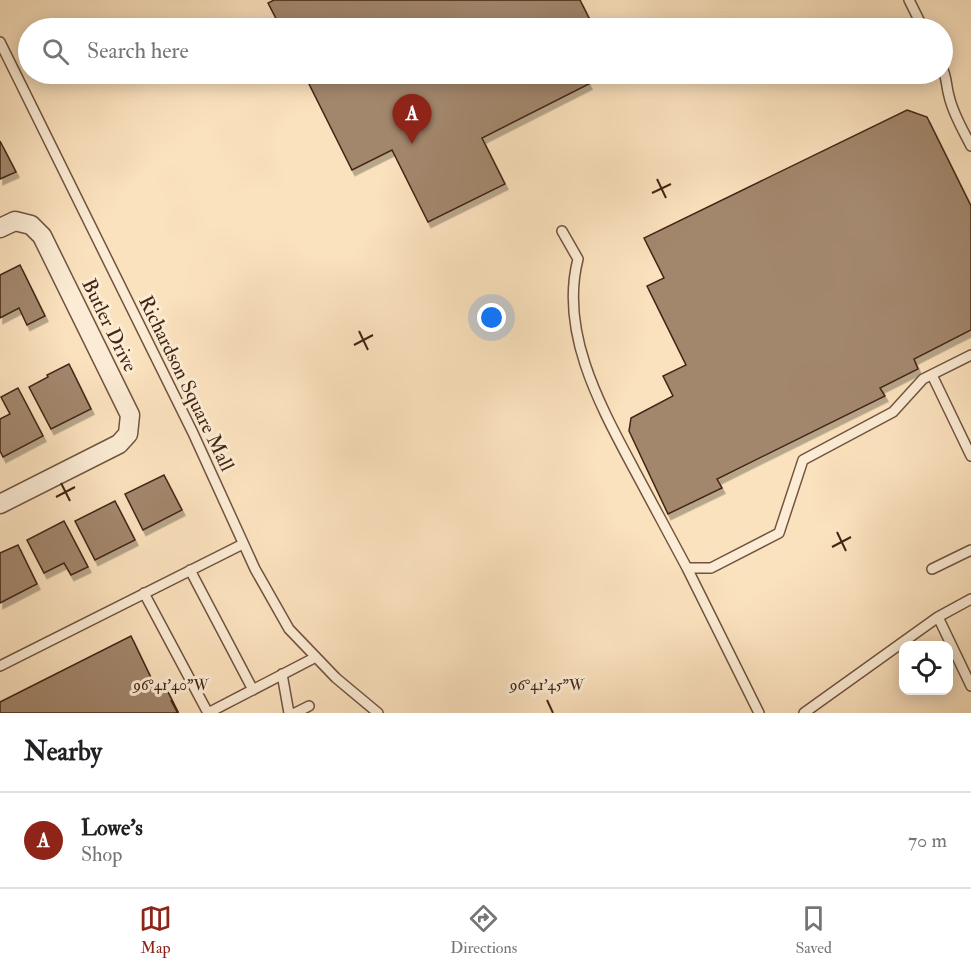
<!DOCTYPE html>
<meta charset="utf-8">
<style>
:root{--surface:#fff;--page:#f6f6f6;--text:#202124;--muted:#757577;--line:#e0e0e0;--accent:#8f2418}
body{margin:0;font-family:"IM FELL Double Pica",serif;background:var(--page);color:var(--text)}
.controls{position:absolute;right:18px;bottom:18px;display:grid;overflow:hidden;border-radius:12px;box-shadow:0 3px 15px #0003}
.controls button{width:54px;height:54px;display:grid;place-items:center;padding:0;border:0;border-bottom:2px solid var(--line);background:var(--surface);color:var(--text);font:30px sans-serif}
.you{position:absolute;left:492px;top:318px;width:21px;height:21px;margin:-15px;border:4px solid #fff;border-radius:50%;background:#1a73e8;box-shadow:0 0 0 9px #1a73e833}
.badge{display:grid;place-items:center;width:39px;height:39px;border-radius:50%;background:var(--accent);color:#fff;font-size:20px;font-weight:700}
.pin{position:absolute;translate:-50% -50px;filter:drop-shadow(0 2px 3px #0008)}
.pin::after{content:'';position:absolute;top:32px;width:21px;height:18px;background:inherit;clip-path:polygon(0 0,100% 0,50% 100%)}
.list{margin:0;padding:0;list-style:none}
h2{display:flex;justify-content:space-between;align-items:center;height:78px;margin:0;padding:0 24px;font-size:26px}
h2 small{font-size:20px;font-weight:400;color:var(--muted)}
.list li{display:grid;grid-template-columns:39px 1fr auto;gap:18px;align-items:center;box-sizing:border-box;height:96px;padding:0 24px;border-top:2px solid var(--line)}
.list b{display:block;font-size:22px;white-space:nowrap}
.list p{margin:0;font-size:20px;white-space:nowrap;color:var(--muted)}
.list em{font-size:20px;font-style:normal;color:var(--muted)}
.icon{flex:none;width:33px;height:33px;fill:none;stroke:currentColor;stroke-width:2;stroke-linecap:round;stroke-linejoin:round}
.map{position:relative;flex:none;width:971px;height:713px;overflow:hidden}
.search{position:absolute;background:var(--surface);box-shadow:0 3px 15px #0003;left:18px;right:18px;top:18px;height:66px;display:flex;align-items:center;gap:15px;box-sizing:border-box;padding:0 21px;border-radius:33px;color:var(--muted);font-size:22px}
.sheet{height:174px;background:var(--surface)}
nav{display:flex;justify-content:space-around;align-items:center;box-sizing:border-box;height:84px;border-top:2px solid var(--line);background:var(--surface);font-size:16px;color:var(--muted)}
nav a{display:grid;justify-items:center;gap:3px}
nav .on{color:var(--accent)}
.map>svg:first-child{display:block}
</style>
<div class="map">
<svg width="971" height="713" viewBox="0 0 971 713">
<defs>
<filter id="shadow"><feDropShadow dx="3" dy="5.5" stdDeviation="0" flood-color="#0004"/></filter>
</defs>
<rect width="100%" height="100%" fill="#fbe2be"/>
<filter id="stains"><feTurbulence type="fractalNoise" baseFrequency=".00333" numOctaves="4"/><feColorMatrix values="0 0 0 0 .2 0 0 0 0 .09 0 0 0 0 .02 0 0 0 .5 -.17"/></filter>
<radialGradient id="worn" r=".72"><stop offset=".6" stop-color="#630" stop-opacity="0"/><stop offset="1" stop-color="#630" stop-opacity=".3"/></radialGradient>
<path fill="#a3876d" stroke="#432515" stroke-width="1.5" filter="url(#shadow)" d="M274,0H580L594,28H281L268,3Z
M304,74H584L589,84L482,138L505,184L428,222L392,150L352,170Z
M907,110L927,117L971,206V330L914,359L918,369L880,388L885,396L717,479L722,488L668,514L629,431L631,418L673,396L663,376L686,365L647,286L664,278L644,238Z
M0,141L16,172L0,179Z
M20,265L45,316L27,325L19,308L0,318V275Z
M69,364L91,409L51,429L29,387L48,377L47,375Z
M18,388L43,436L3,457L0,451V419L10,414L1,397Z
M164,475L182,510L143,530L125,494Z
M115,501L135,540L95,560L75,521Z
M64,521L88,567L71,575L64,563L44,573L27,540Z
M18,545L37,584L0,603V553Z
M131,636L156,688L164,684L178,712L175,713H0V702Z"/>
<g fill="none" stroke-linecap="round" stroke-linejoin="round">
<defs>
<path id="lane" d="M909,0L923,28
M0,42L193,433L255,569L289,629L336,678L378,713
M942,68C947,77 946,86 949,96C953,114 963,130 971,146
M562,231L578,259C559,333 601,407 635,471C652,503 670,536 687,568H711L779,533L803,460L893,412L923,379L971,355
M932,375L971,456
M687,568L759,713
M932,569L971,550
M190,570L253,690
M144,593L208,713
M938,617L971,686
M0,666L243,544
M282,674L289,713
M208,713L316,657
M295,713L309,706
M804,713L938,617L971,599"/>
<path id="street" d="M0,228L15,221L31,225L42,236L130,415L128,434L119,444L0,504"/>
</defs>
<use href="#lane" stroke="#71543f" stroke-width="12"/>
<use href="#street" stroke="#71543f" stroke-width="21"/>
<use href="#lane" stroke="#fcecd5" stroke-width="9"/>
<use href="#street" stroke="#fcecd5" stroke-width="18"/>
</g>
<path fill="none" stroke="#432515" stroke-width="2" d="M657,179L666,198M652,193L671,184M359,331L368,350M354,345L373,335M61,483L70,501M56,497L75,487M837,532L846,551M832,547L851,537M171,700L178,713M547,700L553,713"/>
<g text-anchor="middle" stroke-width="6" stroke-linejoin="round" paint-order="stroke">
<g font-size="20" fill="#432515" stroke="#fcecd5">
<text transform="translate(110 325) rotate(64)" y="7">Butler Drive</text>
<text transform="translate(187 383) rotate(64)" y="7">Richardson Square Mall</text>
</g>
</g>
<g font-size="15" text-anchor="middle" fill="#432515" stroke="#fcecd5" stroke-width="6" stroke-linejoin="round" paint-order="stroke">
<text x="171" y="690">96°41'40"W</text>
<text x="547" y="690">96°41'45"W</text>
</g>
<rect width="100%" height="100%" filter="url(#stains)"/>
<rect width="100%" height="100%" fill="url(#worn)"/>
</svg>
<div class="controls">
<button><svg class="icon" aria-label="locate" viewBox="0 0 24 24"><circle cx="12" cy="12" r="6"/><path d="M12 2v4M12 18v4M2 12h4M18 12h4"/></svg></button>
</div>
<div class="you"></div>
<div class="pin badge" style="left:412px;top:144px">A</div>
<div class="search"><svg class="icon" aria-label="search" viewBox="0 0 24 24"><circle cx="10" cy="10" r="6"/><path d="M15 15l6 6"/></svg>Search here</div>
</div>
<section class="sheet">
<h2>Nearby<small></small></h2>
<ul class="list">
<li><span class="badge">A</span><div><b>Lowe's</b><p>Shop</p></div><em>70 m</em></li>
</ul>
</section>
<nav>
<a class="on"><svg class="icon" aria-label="map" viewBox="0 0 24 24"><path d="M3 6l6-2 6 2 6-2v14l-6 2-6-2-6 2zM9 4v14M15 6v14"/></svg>Map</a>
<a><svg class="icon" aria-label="directions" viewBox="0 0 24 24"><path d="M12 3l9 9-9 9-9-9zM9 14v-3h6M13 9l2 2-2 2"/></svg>Directions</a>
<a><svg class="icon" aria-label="saved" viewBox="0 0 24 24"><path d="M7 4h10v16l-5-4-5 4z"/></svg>Saved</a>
</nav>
